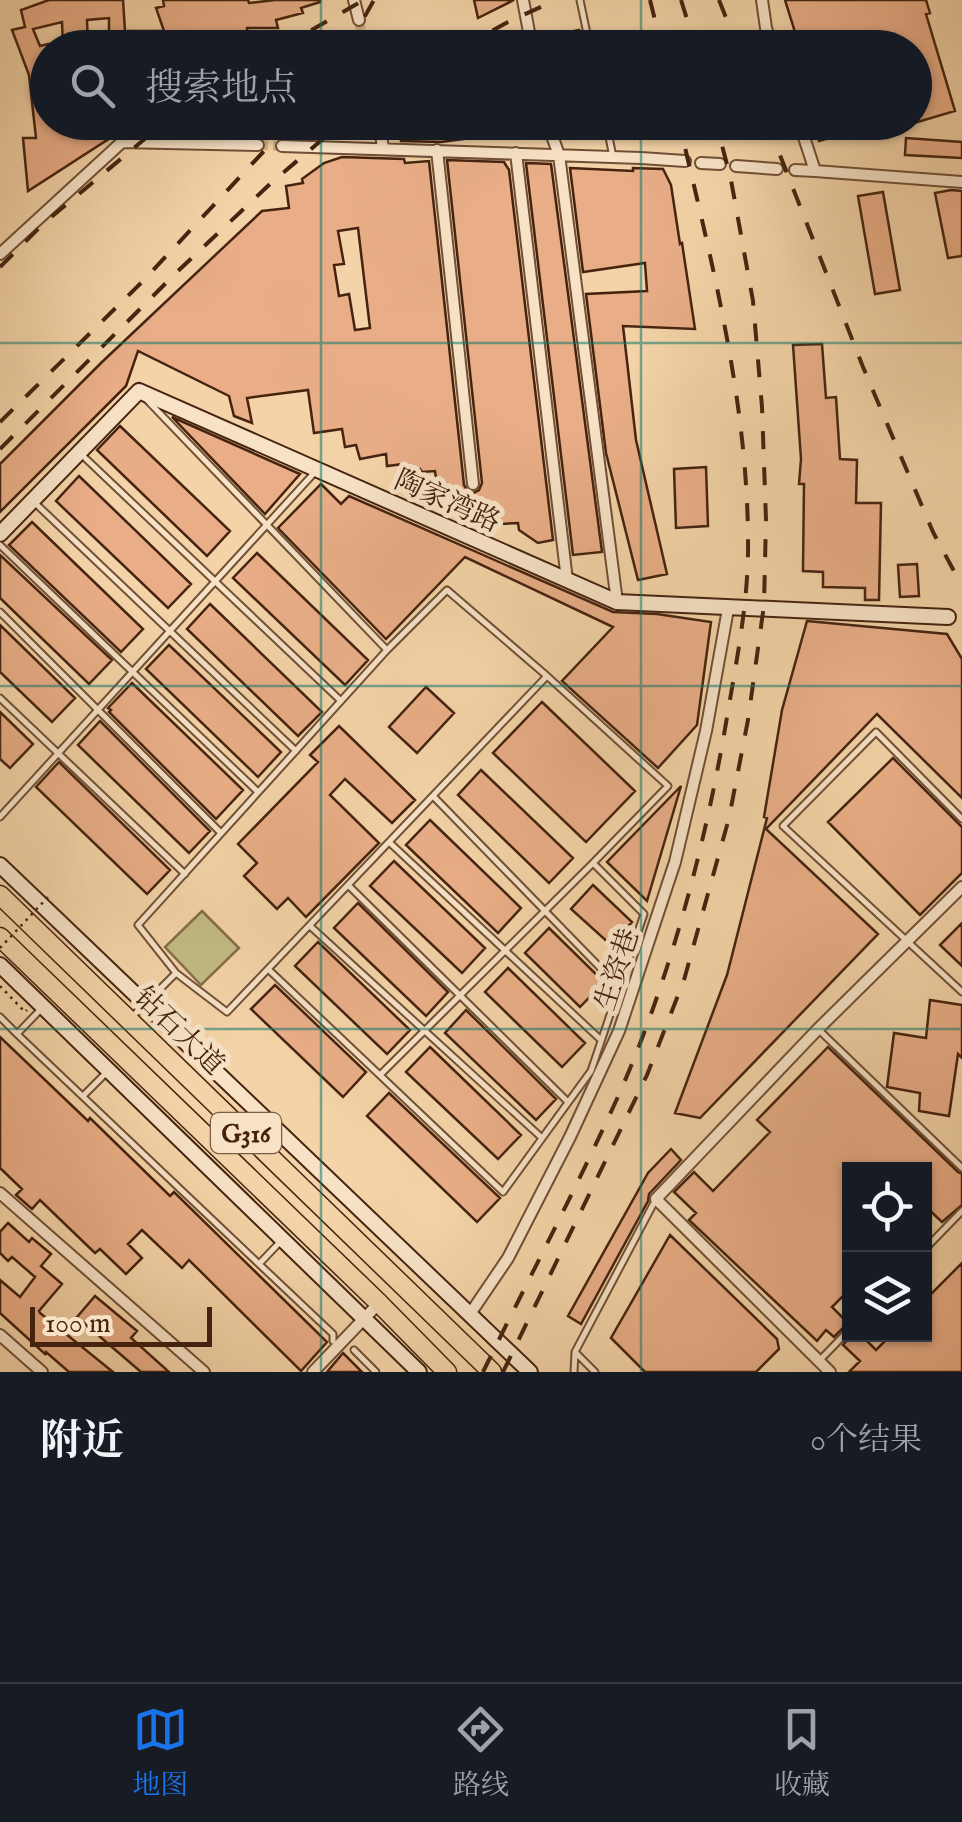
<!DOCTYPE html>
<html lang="zh">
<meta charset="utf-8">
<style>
:root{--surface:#171b24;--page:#20242c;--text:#f1f3f6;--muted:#9ea1a6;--line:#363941;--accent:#1a73e8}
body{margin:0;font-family:"IM FELL English","Noto Serif SC",serif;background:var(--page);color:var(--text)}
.controls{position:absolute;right:30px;bottom:30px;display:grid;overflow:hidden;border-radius:0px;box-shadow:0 2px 8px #0004}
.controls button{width:90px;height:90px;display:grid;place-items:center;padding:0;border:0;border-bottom:2px solid var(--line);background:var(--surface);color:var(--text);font:50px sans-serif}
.scale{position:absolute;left:30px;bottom:25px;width:182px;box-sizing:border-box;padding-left:10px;border:5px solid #45230f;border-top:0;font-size:28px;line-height:35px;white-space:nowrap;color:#45230f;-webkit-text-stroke:8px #f7e2c6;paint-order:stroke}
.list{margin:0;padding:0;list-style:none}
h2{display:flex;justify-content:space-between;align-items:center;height:130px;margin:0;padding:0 40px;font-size:42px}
h2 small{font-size:32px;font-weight:400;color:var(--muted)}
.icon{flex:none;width:55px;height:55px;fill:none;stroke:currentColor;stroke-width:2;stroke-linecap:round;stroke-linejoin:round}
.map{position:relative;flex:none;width:962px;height:1372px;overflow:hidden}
.search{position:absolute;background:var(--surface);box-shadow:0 2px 8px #0004;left:30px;right:30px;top:30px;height:110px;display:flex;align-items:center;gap:25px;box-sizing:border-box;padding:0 35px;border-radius:55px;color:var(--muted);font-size:38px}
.sheet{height:310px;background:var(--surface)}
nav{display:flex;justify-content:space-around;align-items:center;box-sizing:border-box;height:140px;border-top:2px solid var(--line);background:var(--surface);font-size:28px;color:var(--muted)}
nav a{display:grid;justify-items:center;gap:5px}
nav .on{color:var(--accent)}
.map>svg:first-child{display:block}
</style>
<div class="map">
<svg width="962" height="1372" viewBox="0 0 962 1372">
<rect width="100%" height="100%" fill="#f3d3a7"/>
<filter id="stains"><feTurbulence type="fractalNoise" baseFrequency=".002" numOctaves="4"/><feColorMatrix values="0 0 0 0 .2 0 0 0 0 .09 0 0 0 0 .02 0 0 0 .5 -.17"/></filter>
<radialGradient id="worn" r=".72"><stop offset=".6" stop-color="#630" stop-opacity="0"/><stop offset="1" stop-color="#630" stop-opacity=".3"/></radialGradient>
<path fill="#c2ba82" stroke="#846e48" stroke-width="2.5" d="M202,911L239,948L201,985L165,947Z"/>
<path fill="#e9ae87" stroke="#45230f" stroke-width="2.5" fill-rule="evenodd" d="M49,0H123L125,31H164L156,8L164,6L163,0H248L249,3L275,0H320V2L301,8L303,13L276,20L278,28H247L248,39L213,48H190L189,45L180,48H109V18L87,20L88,46L63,47L62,22L33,29L40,46L48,44V122H135L28,191L23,138H36L29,75L12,30L25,27L21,10Z
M474,0H514L478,18Z
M785,0H926L930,13L926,14L955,111L914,123V48H800Z
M579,30L582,48H541L539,38Z
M200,122H254L236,136L214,135L206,132Z
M400,122H536L538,132L494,138V135L441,142L401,141Z
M813,122H873V125L819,141Z
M906,138L962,142V158L905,155Z
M342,157L404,159L405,163L429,161L464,485L467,490L473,493L479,490L482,483L447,160L504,162L509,170L553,540L538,543L519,530L518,523L500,524L476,512L473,495L451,498L438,492L435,471L422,472L420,469L405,471L404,464L387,466L386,454L360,459L356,445L345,447L342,429L314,433L308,390L247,398L252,423L234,416L229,396L138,351L126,386L0,512V464L102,362L262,211L289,208L286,186L303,183L302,179L324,163ZM358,228L370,328L355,330L349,294L339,296L334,265L344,264L338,231Z
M526,163L551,164L602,552L573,555Z
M570,168L633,171V168L663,169L671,185L680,244L682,243L695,329L623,326L636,440L667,574L638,580L606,453L586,294L647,291L645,263L583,272Z
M951,190L962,191V256L948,258L935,193Z
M883,192L900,290L875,294L858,196Z
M822,344L826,398L836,397L840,459L857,460L856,503H881L879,600H865V588L823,587V572L803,571L804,484H799L801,459L793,345Z
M172,417L300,474L265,514Z
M120,426L230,531L207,556L97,450Z
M706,467L708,526L676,528L674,469Z
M79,476L191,584L168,608L56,501Z
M321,484L341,504L349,496L613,612L657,614L711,622L697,725L658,768L562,681L613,627L465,557L386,639L278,528Z
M32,522L143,629L121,652L9,545Z
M257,553L368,660L345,685L233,578Z
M0,555L112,660L89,684L0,598Z
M917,564L919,596L900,597L898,565Z
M210,604L322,712L298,736L187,629Z
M807,621L947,634L962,659V798L877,714L766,829L878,934L700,1118L675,1113L727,975L767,818L764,817L782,710Z
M0,625L75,698L52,722L0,672Z
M169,645L281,752L258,777L146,669Z
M132,683L243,790L216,819L109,712L111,710L108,708Z
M426,687L454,713L417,753L389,727Z
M542,702L635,791L586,842L493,753Z
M0,712L33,744L10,768L0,759Z
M100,721L210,831L189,853L78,745Z
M339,726L415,800L392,823L345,779L330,795L379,843L306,917L288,898L277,909L244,876L257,863L238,844L318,762L310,755Z
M893,758L962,827V873L920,915L828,822Z
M59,762L170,870L147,894L36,787Z
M481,770L573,858L549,883L458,795Z
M681,786L647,901L607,862Z
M430,820L521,908L498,933L406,845Z
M394,861L485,948L462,973L370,886Z
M593,885L632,922L611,945L571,909Z
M358,903L448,992L426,1016L334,928Z
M962,923V966L940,945Z
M549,928L604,982L580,1007L525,953Z
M318,942L410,1030L387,1054L295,966Z
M508,968L585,1043L562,1067L485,992Z
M275,985L366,1072L343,1097L251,1009Z
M930,1000L962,1005V1058L958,1054L949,1116L919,1111L920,1093L887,1087L894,1033L926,1038Z
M466,1010L556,1099L536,1120L445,1033Z
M0,1037L88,1121L90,1118L170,1196L174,1192L327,1342L301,1371L189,1260L182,1268L142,1230L128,1244L142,1258L126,1274L100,1249L95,1253L40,1200L32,1209L16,1195L22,1189L0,1168Z
M430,1047L521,1135L498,1159L406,1072Z
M828,1047L958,1172L962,1174V1205L942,1222L924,1205V1170H850V1289L832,1307L848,1323L834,1337L826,1330L817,1341L689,1220L696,1213L674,1192L694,1172L713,1191L770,1132L757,1120Z
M389,1093L500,1198L477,1222L367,1116Z
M671,1149L681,1160L649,1194L648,1201L581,1324L568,1316L648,1173Z
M8,1223L29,1242L32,1238L51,1254L41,1266L62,1284L39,1311L40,1313L113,1372H69L46,1352L45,1354L0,1313V1280L20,1297L35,1277L12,1257L8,1261L0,1253V1232Z
M670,1235L777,1339L779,1349L756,1372H645L611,1338Z
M962,1263V1372H849L860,1361L843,1345L853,1334H860L876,1350L892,1334H924V1301Z
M95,1296L137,1331L131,1338L169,1372H141L77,1317Z
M343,1353L362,1372H327Z"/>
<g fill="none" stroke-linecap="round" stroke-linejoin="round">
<path stroke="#d0b089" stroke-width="10" stroke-dasharray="10 5" stroke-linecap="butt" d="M359,20L364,48
M258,145L282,146"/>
<defs>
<path id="lane" d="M580,0L590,48
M606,122L613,157
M147,400L387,650
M82,455L341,701
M34,502L296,751
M0,545L258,792
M0,612L221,833
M0,698L185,874
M433,796L619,987
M0,817L315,472
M962,819L876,732L783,826L962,992
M389,842L601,1040
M348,885L568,1102
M310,926L542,1138
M268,969L503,1192L591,1071L644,914L593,863L668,786L547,676
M42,1008L17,1034L259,1264L280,1242
M0,1017L17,1034
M132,1017L176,973L227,1012L547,676L447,590L387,650L138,925L176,973
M820,1031L962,1168
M380,1075L593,863
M83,1096L106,1073
M924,1250L962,1211
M259,1264L333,1334V1341
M354,1350L376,1372
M821,1359L850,1329
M574,1372L575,1352
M595,1372L575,1352L656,1199"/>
<path id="street" d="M354,0L359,20
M523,0L532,48
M762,0L766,28L773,48
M379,122L383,148
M547,122L559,155L617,602
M799,122L815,171L962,182
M282,146L641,158L685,161
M437,150L473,484
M516,153L567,580
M701,163L720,164
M736,166L777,169
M795,170L815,171
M0,254L122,142L258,145
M0,1193L204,1372
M470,1314L508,1258L570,1137L619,1031L675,862L706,731L728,609
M0,1335L42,1372
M313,1372L379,1303
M830,1372L656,1199L818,1029L962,887"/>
<path id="secondary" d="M0,534L139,391L617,602L948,617
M0,865L530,1372
M0,965L419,1372"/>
<path id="highway" d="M0,895L492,1372
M0,937L379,1303L447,1372"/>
</defs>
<use href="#lane" stroke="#704f35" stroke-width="9"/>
<use href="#street" stroke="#704f35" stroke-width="14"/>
<use href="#secondary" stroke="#45230f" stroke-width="18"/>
<use href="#highway" stroke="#45230f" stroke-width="21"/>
<path stroke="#45230f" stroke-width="2.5" stroke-dasharray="2.5 5" stroke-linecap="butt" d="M0,986L25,1012L27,1010"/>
<use href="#lane" stroke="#f7e2c6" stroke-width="5"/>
<use href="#street" stroke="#f7e2c6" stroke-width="10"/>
<use href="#secondary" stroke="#f7e2c6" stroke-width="14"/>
<use href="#highway" stroke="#f3d3a7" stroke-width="18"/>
<path stroke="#45230f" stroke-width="4" stroke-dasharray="18 18" stroke-linecap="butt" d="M650,0L662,48
M681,0L696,48
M719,0L738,48
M280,48L364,0
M347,48L374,0
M461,48L508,22L556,0
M767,122L863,367L933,532L962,586
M0,267L43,224L165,122
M0,422L143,281L291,122
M0,449L178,271L271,183L343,122
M483,1372C527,1282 574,1193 616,1101C670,981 707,840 728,711C738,653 749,597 748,538C747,397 711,259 679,122
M503,1372L647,1075L684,980L729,818L748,720L764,605L766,520L762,407L753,301L731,180L716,122"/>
<path stroke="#45230f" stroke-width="2.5" stroke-dasharray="2.5 5" stroke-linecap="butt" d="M0,948L48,897"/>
</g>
<path fill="none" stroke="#0f766e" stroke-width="2.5" stroke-opacity="0.55" d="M321,0V48M641,0V48M321,122V1372M641,122V1372M0,343H962M0,686H962M0,1029H962"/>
<g text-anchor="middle" stroke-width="10" stroke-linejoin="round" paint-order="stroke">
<rect fill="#f7e2c6" stroke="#7a5c46" stroke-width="2.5" x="211" y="1113" width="70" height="40" rx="8"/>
<g font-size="25" font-weight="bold" fill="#45230f">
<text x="246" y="1142">G316</text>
</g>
<g font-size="28" fill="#45230f" stroke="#f7e2c6">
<text transform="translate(448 500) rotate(24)" y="10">陶家湾路</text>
<text transform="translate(616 969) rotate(-72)" y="10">生资巷</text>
<text transform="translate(180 1030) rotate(44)" y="10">钻石大道</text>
</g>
</g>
<rect width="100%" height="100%" filter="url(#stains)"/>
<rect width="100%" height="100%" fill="url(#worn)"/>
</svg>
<div class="controls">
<button><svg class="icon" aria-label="locate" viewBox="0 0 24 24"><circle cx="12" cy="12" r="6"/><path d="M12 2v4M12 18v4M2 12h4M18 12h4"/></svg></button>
<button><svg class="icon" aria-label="layers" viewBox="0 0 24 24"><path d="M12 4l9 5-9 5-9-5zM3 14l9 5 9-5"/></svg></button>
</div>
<div class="scale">100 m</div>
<div class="search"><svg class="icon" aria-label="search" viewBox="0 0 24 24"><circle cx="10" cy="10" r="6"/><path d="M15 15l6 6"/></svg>搜索地点</div>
</div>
<section class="sheet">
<h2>附近<small>0个结果</small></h2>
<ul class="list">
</ul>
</section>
<nav>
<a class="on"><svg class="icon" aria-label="map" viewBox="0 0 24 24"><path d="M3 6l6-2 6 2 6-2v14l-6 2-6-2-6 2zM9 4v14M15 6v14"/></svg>地图</a>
<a><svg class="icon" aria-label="directions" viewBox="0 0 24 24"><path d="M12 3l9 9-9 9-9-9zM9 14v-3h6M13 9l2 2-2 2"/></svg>路线</a>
<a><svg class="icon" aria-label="saved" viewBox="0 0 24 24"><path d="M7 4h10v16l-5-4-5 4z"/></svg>收藏</a>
</nav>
